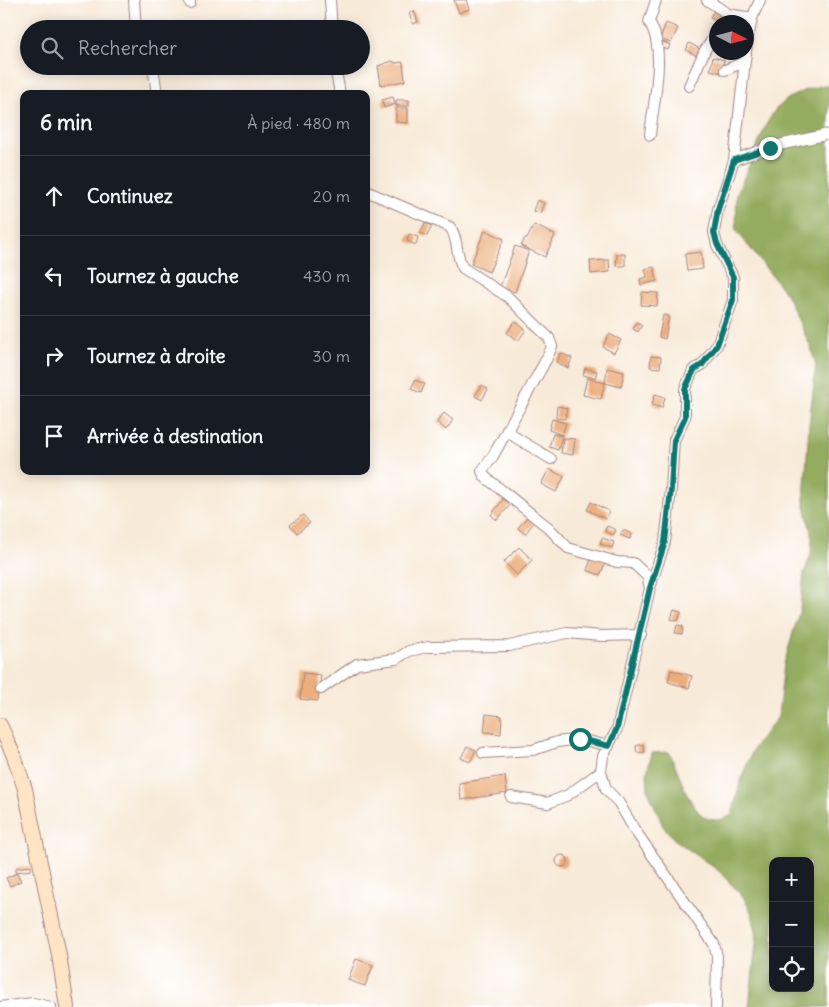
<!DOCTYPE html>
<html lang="fr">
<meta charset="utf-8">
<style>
:root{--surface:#171b24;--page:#242831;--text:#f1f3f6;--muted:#9ea1a6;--line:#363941}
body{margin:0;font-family:Delius,sans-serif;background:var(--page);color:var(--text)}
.controls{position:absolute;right:15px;bottom:15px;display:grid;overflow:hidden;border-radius:10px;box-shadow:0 2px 12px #0003}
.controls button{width:45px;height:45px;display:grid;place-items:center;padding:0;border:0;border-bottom:1px solid var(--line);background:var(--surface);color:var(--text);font:25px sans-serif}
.compass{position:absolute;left:709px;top:15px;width:45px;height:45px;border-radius:50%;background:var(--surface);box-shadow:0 2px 12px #0003;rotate:96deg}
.stop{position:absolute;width:15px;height:15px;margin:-11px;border:4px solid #0f766e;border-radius:50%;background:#fff}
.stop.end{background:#0f766e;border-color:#fff;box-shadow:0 1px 5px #0008}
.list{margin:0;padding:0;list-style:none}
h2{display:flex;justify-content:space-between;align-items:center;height:65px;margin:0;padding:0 20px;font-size:21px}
h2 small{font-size:16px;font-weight:400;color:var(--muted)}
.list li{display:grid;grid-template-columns:32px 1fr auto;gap:15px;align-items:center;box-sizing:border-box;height:80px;padding:0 20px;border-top:1px solid var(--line)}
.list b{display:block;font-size:19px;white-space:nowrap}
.list em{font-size:16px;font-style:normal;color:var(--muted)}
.icon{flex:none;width:28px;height:28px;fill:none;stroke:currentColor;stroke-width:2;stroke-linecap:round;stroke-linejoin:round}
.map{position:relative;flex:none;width:829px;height:1007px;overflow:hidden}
.search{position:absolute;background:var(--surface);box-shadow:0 2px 12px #0003;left:20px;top:20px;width:350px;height:55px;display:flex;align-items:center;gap:12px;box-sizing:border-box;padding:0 18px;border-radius:28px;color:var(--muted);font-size:19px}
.panel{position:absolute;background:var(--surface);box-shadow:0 2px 12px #0003;left:20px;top:90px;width:350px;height:385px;border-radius:10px}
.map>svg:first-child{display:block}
</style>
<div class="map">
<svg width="829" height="1007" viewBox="0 0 829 1007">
<rect width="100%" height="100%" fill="#fff"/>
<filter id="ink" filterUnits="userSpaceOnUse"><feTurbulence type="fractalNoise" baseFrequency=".02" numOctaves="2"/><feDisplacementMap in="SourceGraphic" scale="10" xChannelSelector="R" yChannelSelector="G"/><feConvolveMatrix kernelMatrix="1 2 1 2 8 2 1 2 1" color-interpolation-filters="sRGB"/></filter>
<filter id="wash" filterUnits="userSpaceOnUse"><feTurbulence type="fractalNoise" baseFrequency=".0096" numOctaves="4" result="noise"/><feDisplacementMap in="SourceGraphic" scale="20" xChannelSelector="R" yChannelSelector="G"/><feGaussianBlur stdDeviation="1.12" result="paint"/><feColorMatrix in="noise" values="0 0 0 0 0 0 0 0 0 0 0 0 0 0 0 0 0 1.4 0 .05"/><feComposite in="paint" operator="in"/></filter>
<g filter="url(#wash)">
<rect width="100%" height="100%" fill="#f8ead8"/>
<path fill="#94ac5e" stroke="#6f6644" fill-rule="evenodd" d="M821,86H829V1007H749L757,936L752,914L744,898L719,871L674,839L663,826L648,790L647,772L652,753L669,752C680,771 690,822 717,820C722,820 728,817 732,815L741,779L748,762L755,746L778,717L784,664L800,609L804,573L811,554L812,537L804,501L809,425L816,365L811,348L787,295L736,230L737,194L766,125L775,110L789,98L805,90ZM773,861H810V988H773Z"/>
<g id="blocks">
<path fill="#ecad7a" d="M454,0H466L469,9L459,13Z
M716,7L722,11L715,21L710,17Z
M414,11L418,22L413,24L409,13Z
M666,23L678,28L671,43L660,39Z
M658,40L670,45L668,50L658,46Z
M689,43L702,50L699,57L686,50Z
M713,57L724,60L722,73L710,70Z
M392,61L396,63L403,62L405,81L381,85L378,66Z
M393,97L395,104L384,108L382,100Z
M396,100H409V106H396Z
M396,108H408V123L396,122Z
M537,200L544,203L540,213L533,211Z
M425,223L432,226L427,236L420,233Z
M534,225L555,235L545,257L521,246L525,238L527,239Z
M485,230L504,239L489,272L471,264Z
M409,234L418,237L416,245L407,241Z
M515,246L529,251L515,292L500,287Z
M701,252L703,269L687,271L685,254Z
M617,254H625V266H616Z
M609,260L610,272L591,274L590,261Z
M654,267L657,281L641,285L640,279L647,277L645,269Z
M642,292L658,293L657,306L641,305Z
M663,315L669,316L665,339L659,337Z
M515,321L526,330L518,341L507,333Z
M636,322L642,325L638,332L633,329Z
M609,334L621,340L614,353L603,347Z
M561,353L572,358L568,368L556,362Z
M651,356L661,357L660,368L650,367Z
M585,368L597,371L595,378L583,375Z
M607,368L624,372L621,387L605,383L601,399L583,395L587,378L605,383Z
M415,380L425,384L421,393L411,389Z
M482,385L488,389L482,400L475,396Z
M655,394L665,397L662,408L652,405Z
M557,406L567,408L565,419L556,418Z
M444,413L453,420L446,430L437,422Z
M552,419L566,423L562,435L549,430Z
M553,434L562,436L558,450L549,447Z
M563,438L575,439L573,455L561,453Z
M549,469L564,477L556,492L541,484Z
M505,497L512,503L497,520L491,515Z
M591,502L609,511L606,519L587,510Z
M303,515L310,523L297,533L290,525Z
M528,516L535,521L525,534L518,528Z
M607,526L616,530L613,535L605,531Z
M623,530L632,534L630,539L620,535Z
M602,538L614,542L612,548L600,544Z
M519,547L532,560L517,575L504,562Z
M592,557L606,562L600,575L587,570Z
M674,610L681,612L678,621L671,619Z
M677,625L683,626L682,634L675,633Z
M671,670L692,676L689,688L668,682Z
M303,673L321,675L318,701L300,699Z
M486,714L502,716L501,734L484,732Z
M643,744L645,752L637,753L636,746Z
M467,746L476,750L470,762L461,758Z
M505,776L507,793L461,800L459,783Z
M556 861a6 6 0 1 1 12 0a6 6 0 1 1-12 0Z
M31,866V870L16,872V868Z
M17,873L21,881L10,886L6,878Z
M356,959L373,965L365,986L348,980Z"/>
</g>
</g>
<g filter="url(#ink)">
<use href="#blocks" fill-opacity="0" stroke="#a18482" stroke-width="1"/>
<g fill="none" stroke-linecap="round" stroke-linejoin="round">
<defs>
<path id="street" d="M134,0L136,29
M190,0V3
M330,0L332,29
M707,0L728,14L752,18
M746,51L752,18L760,0
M153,66L157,94
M335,66L340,94
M725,70L744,62
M689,86L705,50L716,34
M650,135C653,104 667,48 649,22L656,0
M734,160L770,147L829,134
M366,191L450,227C459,239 455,255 463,268L508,297L549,338L552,346L547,358L493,456L482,471L485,477L549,528L568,548L617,562L633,563L647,576L650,588
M507,429L515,437L551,459
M321,689L357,664L396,659L409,651L428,647L509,646L567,633L601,636L641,635
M483,753L533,750L557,742L580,739L609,746
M511,797L548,803L568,795L601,771
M0,1007L33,1003L51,1007
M716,1007L717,956L714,944L634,829L619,803L606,789L601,771L603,756L617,729L650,588L665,542L671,489L674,440L685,417V389L693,370L702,365L717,345L733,300V277L717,245L714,232L718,209L734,160L746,52"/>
<path id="secondary" d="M0,725L14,756L25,789L59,955L67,1007"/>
</defs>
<use href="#street" stroke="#a18482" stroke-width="12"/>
<use href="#secondary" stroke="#a18482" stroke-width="16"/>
<use href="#street" stroke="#fff" stroke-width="10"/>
<use href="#secondary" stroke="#ffe4c6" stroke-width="14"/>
</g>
</g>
<g fill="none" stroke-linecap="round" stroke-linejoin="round" filter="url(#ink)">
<path stroke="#0f766e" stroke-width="6" d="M580,739L609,746L617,728L650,588L665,542L671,489L674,440L685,417V389L694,370L702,365L717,345L733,300V277L717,244L714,232L718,209L734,160L770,148"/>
</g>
</svg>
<div class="controls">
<button>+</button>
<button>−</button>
<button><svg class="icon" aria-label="locate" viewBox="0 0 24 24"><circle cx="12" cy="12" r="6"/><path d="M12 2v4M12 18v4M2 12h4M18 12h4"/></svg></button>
</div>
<svg class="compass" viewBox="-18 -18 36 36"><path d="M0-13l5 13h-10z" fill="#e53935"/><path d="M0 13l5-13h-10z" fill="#9ea1a6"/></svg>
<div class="stop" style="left:580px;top:739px"></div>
<div class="stop end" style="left:770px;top:148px"></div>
<div class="search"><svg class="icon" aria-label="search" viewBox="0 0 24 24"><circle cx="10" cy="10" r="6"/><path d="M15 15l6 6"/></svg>Rechercher</div>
<section class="panel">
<h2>6 min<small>À pied · 480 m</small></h2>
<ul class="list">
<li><svg class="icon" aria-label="ahead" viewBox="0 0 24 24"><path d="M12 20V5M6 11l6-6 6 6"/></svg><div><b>Continuez</b></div><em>20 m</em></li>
<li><svg class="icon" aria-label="left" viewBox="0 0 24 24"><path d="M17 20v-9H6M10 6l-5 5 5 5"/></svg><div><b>Tournez à gauche</b></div><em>430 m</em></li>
<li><svg class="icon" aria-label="right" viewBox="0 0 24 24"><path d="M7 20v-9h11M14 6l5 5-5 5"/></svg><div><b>Tournez à droite</b></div><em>30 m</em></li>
<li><svg class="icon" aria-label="arrive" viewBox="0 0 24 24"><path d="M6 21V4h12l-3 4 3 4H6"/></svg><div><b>Arrivée à destination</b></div></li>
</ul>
</section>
</div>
